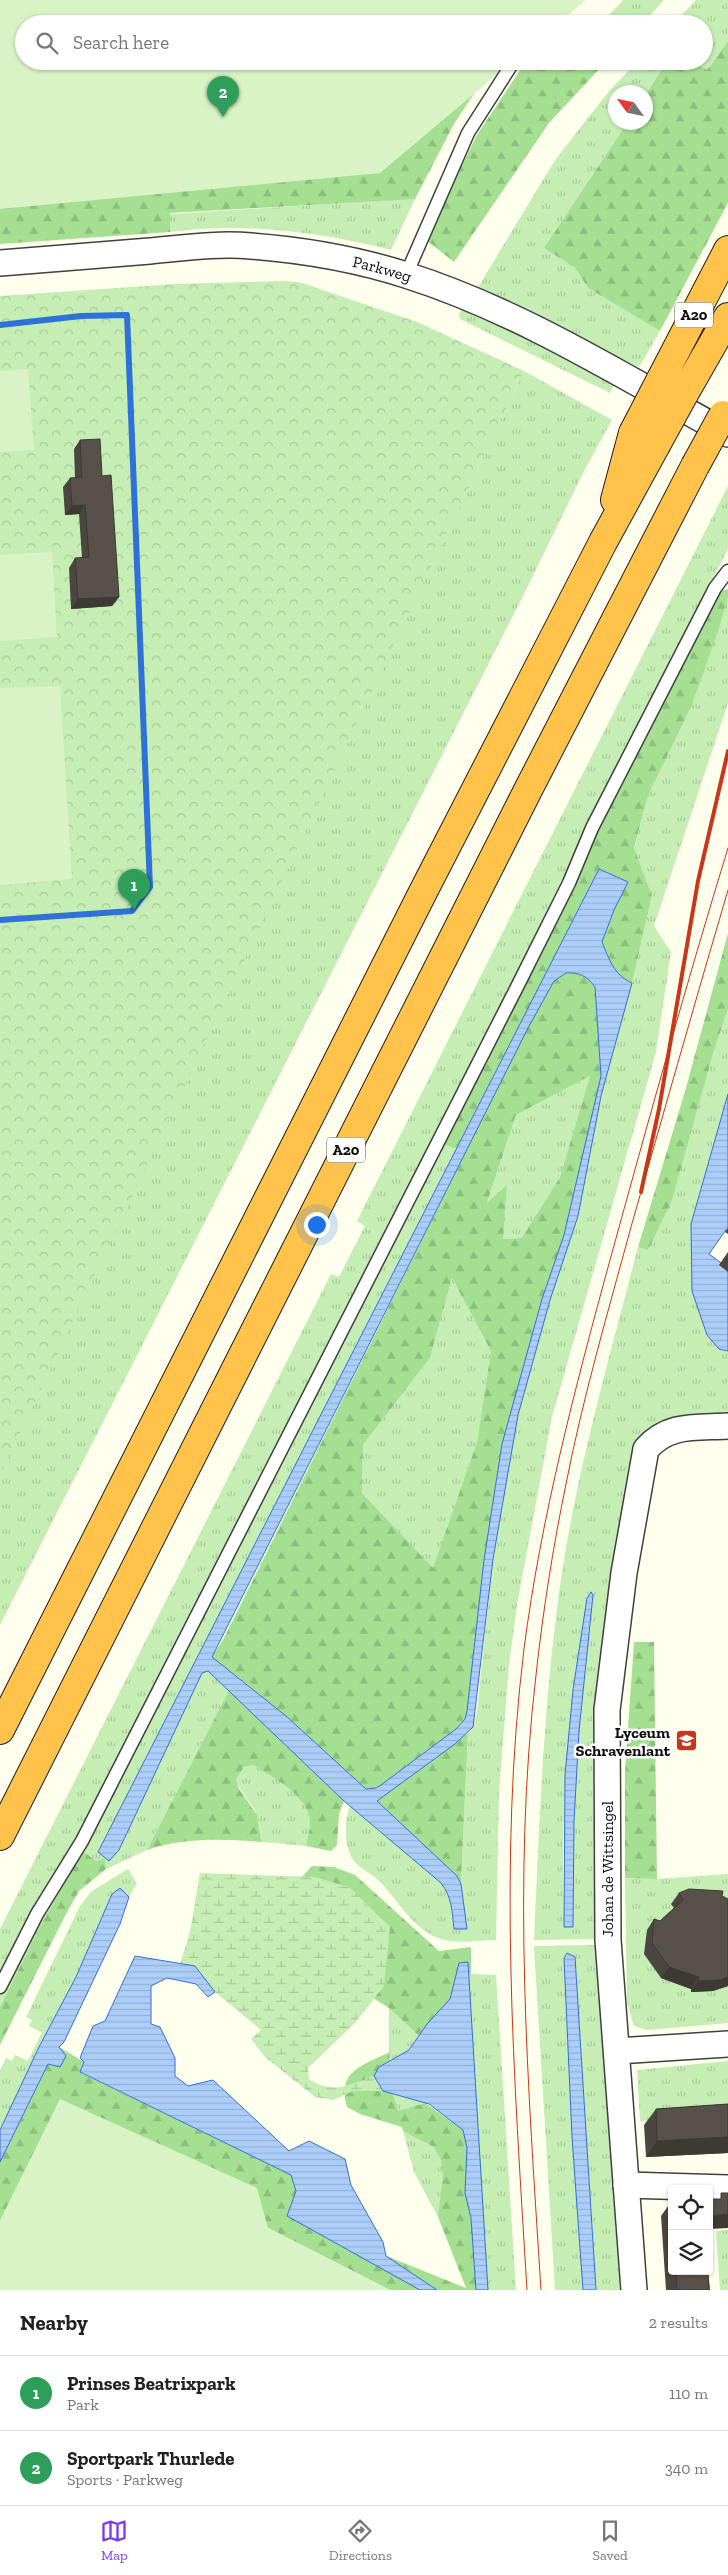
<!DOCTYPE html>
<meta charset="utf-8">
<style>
:root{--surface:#fff;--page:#f2f2f2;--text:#222;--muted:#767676;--line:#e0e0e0;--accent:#7c3aed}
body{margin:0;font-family:"Zilla Slab",serif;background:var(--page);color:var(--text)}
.controls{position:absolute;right:15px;bottom:15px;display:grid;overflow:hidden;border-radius:5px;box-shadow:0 1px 4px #0004}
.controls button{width:45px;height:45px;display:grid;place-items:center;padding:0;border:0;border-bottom:1px solid var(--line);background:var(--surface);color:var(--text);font:25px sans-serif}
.compass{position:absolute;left:608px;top:85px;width:45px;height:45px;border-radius:50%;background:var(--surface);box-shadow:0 1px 4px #0004;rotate:303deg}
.you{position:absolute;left:316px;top:1224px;width:18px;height:18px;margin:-12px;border:4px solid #fff;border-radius:50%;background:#1a73e8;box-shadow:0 0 0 8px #1a73e833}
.badge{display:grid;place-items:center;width:32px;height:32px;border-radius:50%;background:var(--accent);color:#fff;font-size:16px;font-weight:700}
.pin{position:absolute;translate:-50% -41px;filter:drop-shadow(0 1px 2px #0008)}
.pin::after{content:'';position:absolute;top:26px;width:18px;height:15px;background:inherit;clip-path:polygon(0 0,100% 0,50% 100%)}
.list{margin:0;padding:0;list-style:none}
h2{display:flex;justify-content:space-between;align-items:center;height:65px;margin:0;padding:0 20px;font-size:21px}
h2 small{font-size:16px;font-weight:400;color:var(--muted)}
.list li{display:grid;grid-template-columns:32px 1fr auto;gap:15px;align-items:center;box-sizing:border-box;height:75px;padding:0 20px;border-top:1px solid var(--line)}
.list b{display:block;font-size:19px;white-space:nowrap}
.list p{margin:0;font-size:16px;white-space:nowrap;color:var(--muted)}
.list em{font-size:16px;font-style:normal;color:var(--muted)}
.icon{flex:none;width:28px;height:28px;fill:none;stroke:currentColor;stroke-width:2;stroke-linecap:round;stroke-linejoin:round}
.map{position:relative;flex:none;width:728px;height:2290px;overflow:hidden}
.search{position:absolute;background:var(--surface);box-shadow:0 1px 4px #0004;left:15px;right:15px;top:15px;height:55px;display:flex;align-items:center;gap:12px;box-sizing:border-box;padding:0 18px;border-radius:28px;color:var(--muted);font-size:19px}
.sheet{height:215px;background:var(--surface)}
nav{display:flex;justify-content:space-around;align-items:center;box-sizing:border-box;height:70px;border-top:1px solid var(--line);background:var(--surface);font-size:14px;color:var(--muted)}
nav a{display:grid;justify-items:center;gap:2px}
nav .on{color:var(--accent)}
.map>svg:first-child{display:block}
</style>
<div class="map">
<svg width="728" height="2290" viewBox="0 0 728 2290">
<defs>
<pattern id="grass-tufts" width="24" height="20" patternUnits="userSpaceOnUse" patternTransform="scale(1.25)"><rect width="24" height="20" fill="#c5edb4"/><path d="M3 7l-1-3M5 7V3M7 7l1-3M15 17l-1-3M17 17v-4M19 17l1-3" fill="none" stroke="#a8ca9a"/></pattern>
<pattern id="forest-firs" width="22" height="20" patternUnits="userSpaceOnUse" patternTransform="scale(1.25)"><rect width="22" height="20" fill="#a4df92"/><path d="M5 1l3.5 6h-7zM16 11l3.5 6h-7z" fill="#8cbe7d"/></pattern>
<pattern id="wetland-marsh" width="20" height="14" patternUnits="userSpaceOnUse" patternTransform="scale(1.25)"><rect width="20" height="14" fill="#c5edb4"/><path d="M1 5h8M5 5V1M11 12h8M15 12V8" fill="none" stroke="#a8ca9a"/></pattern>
<pattern id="park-crowns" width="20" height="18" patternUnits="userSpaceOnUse" patternTransform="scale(1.25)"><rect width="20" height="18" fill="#c5edb4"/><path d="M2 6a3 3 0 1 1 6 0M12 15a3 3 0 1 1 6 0" fill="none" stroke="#a8ca9a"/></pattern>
<pattern id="water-rules" width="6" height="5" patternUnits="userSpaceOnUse" patternTransform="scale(1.25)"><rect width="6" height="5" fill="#adcefb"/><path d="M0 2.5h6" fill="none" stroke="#94b0d6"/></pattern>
</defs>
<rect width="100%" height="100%" fill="#ffe"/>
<path fill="url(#grass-tufts)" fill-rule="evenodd" d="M623,0H664L642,24H601Z
M696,0H728V41L707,70L693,61H704V24H673Z
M638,61H667L646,94L616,92V122L627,123L544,248L575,268L588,288L660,331L639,367L477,289L555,160L610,90Z
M405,199H415L391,250C319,232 243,222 170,232V214Z
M467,308L616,381L610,393L460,319L459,314L462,309Z
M524,371L612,420L583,473L525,592L0,1625V1445L350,736Z
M728,486V549L587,826L566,877L435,1141L74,1844L32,1910L0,1974V1929L331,1274L339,1277L365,1226L357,1221Z
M728,597V703L654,926L671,952L656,1052L552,1417L517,1605L509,1665L499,1791L496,1940C478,1940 455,1945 438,1938C410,1927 397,1897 376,1878C369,1872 356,1866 352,1858C344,1844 344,1821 350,1806L441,1883C452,1897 452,1911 454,1929H467L461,1884L468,1733L473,1727L477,1711L493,1559L518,1415L550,1300L578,1216L601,1096L632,983L652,896L634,849L648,796L692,705Z
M728,1009V1094L691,1224L719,1349L728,1351V1416L635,1453L608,1596L597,1712L598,1939L534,1940C539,1829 543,1719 557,1608C572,1486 607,1367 638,1247L648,1250ZM588,1594L593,1596L579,1731L574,1821L573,1926L564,1927L563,1855L565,1775L573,1690Z
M590,1076L560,1177L523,1238L502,1239L507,1185L487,1204L516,1115Z
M442,1144L456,1149L98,1852L202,1673L208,1671L229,1690L147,1850L106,1869L105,1858L96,1861L83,1851L39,1928L0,2007V1995L30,1935Z
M452,1278L491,1351L477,1442L433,1569L362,1493L363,1445L430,1358Z
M253,1765C273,1778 309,1795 310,1822C310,1830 307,1839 306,1846L262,1842C261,1829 258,1813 250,1803C244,1794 239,1789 236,1779L244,1767Z
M128,1869L137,1883L129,1897L120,1888L112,1894L76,1977L39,2047L0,2130V2070L6,2058L12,2061L15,2055L28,2061L42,2032L29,2026L32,2020L26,2017L80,1906L92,1891Z
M728,1874V2023L647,2030L634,2026L627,2003L625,1878L657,1879Z
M599,1945L611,2145L617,2152L621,2213L615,2221L620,2290H596L575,1957L567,1953L564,1958L572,2137L583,2290H555L534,1946Z
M471,1974L496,1975L516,2290H488L468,1978Z
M389,2008L419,2036L409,2050L389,2061Z
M728,2061V2116L640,2121L637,2070Z
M393,2094L425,2103L398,2112Z
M403,2131C412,2135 428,2140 434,2147C450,2165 441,2197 438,2217L414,2172Z
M728,2230V2290H720L716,2231Z"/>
<path fill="url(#forest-firs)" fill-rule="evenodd" d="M728,41V203L660,331L588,288L575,268L544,248L627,123L646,122V94L667,61H693L707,70Z
M496,61L455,122L415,199L170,213V232L0,244V190Z
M526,61H591L602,66L549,123L454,262L425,239L477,135Z
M728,589V597L718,631L692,705L648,796L634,848L652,896L632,983C614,975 609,959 602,942L614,910L628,882L599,869L456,1149L443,1144L595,833L719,591Z
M728,933V1009L712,1057L672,1200L648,1250L638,1247L686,1088Z
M566,973C579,972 587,976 595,987L601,1076L564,1236L542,1299L502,1444L484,1560L467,1711L465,1718L456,1729L381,1785L376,1788L366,1789L286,1716L212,1657L224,1638L528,1027L554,981ZM590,1076L560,1177L522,1238L503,1239L507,1185L487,1203L516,1115ZM452,1278L491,1351L477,1442L433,1568L362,1493L363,1445L430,1358Z
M634,1642H654L657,1879L625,1878V1772Z
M229,1690L344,1801L339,1814L337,1845L331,1851L306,1846C307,1839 310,1830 310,1823C309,1795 273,1778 253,1765L244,1767L236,1779L239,1789L257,1815L262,1842C225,1839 184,1837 147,1850Z
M468,1733L461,1884L457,1876L377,1801Z
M83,1851L96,1861L105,1858L106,1869L79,1891L66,1914L0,2045V2007L39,1928Z
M312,1866L334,1867L355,1875L439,1951L471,1947V1974L468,1978V1962L459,1963L450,1999L419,2036L389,2008L333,1973L292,1882L304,1875Z
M59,2047L84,2062L81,2073L291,2175L296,2191L287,2216L466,2288L438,2217L443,2176L441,2160L434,2147L403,2131L402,2127L360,2114L347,2107C336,2071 363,2065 390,2052L389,2061L379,2067L383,2090L393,2094L398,2111L425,2103L463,2130L467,2148L465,2193L471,2218L476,2290H390L268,2228L60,2100L0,2221V2162L48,2064L60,2067L65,2056Z"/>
<path fill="url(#wetland-marsh)" d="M200,1873L315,1877L349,1887L390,1927L384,1986L354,2024L308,2068L309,2079C334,2095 348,2085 374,2076L383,2091H353L333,2100L315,2097L265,2057L251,2039L261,2030L215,1992L195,1966L180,1964L190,1932Z"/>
<path fill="url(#park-crowns)" d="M283,281L299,282L417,322L524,371L0,1475V296L175,284Z"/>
<path fill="#daf3c6" d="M0,0H586L557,24H24V61H513L380,173L0,209Z
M28,369L34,450L0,452V371Z
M52,552L57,637L0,641V555Z
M60,686L72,879L0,885V688Z
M60,2099L257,2188L268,2228L390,2290H0V2221Z"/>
<path fill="url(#water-rules)" stroke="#2e71d8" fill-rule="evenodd" d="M599,869L628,882L614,910L602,942C609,959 614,975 632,983L601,1096L578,1216L550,1300L518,1415L493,1559L473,1727L455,1744L377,1801L457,1876L461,1884L467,1929H454C452,1911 452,1897 441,1883L344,1801L208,1671L202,1673L119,1850L109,1861L98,1852ZM566,973C579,972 587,976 595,987L601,1076L564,1235L542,1299L502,1444L484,1560L467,1711L465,1719L456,1729L381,1785L376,1788L366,1789L286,1716L212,1657L528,1028L554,981Z
M728,1094V1227L709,1254L728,1268V1351L719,1349L707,1335L692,1291L691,1224Z
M591,1592L593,1595L579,1731L574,1821L573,1927H564L565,1775L573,1690L587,1598Z
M120,1888L129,1897L120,1924L64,2042L59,2047L66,2056L60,2067L48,2064L0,2162V2130L39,2047L76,1977L112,1894Z
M567,1953L575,1957L596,2290H583L572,2137L564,1958Z
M135,1956L195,1966L215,1992L208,1997L196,1984L167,1978L151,1986V2024L160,2027L175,2058V2076L188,2086L213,2080L289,2151L309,2141L345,2159L351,2185L383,2242L386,2256L437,2290H420L287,2216L296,2191L291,2175L80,2072L84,2062L80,2058L93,2026L105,2021Z
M468,1962L488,2290H476L471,2218L465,2193L467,2148L463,2130L429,2104L383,2091L374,2076L379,2067L409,2050L427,2024L450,1999L459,1963Z"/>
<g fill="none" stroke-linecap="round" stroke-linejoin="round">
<path stroke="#2e71d8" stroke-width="6" d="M0,325L81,316L127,315L150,887L132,911L0,920"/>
<defs>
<path id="lane" d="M406,275L468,133L514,61
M0,1987L37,1914L82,1841L518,985L569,883L592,828L715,588L728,571"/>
<g id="street">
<path id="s1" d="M0,263C50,259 100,255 150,251C183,248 218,243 251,246C303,250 356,259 406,275C520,311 624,377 728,434"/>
<path d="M617,2051L728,2044"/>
<path d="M626,2185L728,2188"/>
<path d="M634,2290L608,1940L607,1710L624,1573L646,1449C669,1423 696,1428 728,1426"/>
</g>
<path id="highway" d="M660,381L728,250
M684,394L728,317
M615,500L633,433
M0,1730L424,890L603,542L656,445
M0,1836L529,788L695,466"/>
</defs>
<use href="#lane" stroke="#404040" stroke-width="15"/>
<use href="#street" stroke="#404040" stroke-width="28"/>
<use href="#highway" stroke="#1e1e1e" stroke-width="30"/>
<use href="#lane" stroke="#fff" stroke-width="12"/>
<use href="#street" stroke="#fff" stroke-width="25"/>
<use href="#highway" stroke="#ffc34c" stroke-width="28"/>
<path stroke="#c9361a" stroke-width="1" d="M527,2290C514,2076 498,1862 524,1649C541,1517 575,1388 610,1260C648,1122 686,985 728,848
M541,2290C528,2085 512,1880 536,1675C543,1611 553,1547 566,1484C583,1397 608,1312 631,1227C663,1115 695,1002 728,890"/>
<path stroke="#c9361a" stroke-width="4" d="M641,1192L659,1109L698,881L728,751"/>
<defs>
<path id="highway-bridge" d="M633,433L660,381
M656,445L684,394
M695,466L723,415"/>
</defs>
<use href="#highway-bridge" stroke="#1e1e1e" stroke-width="30" stroke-linecap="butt"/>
<use href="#highway-bridge" stroke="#ffc34c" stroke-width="28"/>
</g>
<path fill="#4b463f" d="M80,440L102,476L119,597L112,606L71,609L69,568L75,558H82L79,514L65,515L63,487L70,478H75L74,449Z
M728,1228V1234L725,1232Z
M728,1252V1272L719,1265Z
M679,1893L722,1896L728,1899V1986L713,1991L691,1992V1989L661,1978L644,1954L647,1930L654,1919L660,1921L674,1908L671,1904Z
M728,2104V2153L646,2157L644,2125L656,2109Z
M671,2202L672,2271H708L710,2290H666L661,2216Z"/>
<path fill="#3d3933" d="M85,505L79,514L65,515L72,506Z
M119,597L112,606L71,609L78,599Z
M669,1967L699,1977L691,1989L661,1978Z
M728,1977V1986L713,1991L691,1992L698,1981Z
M728,2137V2153L646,2157L657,2141Z
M728,2214V2228L709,2229V2216Z"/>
<path fill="#575149" stroke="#3d3933" d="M100,439L102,476L111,475L119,597L78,599L75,558L89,557L85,505L72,506L70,478L82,477L80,440Z
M689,1889L723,1891L722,1896L728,1899V1977L720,1980L698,1981L699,1977L669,1967L652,1943L654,1919L660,1921L683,1900L679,1893Z
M728,2104V2137L657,2141L656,2109Z
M721,2193H728V2214L709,2216V2199H721Z
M676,2271H708L709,2290H677Z"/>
<defs>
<symbol id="school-square" viewBox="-11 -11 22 22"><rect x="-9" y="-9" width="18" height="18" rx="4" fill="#c9361a" stroke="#fff"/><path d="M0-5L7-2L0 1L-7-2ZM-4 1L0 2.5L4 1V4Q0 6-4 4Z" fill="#fff"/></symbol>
</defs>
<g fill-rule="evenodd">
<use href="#school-square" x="674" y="1728" width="25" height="25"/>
</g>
<g text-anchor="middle" stroke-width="5" stroke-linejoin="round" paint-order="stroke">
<g fill="#fff" stroke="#565656" stroke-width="1">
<rect x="675" y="302.5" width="38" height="25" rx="4"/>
<rect x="327" y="1137.5" width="38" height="25" rx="4"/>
</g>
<g font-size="15" font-weight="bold" fill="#0d0d0d">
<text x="694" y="320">A20</text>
<text x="346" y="1155">A20</text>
</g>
<g font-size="16" fill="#0d0d0d" stroke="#fff">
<text dy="6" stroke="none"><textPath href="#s1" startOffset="385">Parkweg</textPath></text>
<text transform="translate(607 1869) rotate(-90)" y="6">Johan de Wittsingel</text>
</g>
<g font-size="16" font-weight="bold" fill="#0d0d0d" stroke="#fff" text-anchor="end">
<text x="670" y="1738">Lyceum<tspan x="670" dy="18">Schravenlant</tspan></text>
</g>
</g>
</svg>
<div class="controls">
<button><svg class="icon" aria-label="locate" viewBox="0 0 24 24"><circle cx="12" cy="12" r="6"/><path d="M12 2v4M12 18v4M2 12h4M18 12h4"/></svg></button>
<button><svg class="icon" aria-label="layers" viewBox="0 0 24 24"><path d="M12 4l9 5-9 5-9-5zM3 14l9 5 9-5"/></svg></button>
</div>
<svg class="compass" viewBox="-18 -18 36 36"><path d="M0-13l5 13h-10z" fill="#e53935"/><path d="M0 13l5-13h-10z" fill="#767676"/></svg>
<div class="you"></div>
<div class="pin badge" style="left:134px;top:910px;background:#2e9e5b">1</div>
<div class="pin badge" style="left:223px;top:117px;background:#2e9e5b">2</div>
<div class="search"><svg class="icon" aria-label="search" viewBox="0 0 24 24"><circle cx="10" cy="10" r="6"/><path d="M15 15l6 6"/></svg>Search here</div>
</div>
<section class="sheet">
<h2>Nearby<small>2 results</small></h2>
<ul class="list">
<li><span class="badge" style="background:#2e9e5b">1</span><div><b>Prinses Beatrixpark</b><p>Park</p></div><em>110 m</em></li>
<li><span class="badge" style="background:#2e9e5b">2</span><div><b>Sportpark Thurlede</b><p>Sports · Parkweg</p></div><em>340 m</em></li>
</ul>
</section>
<nav>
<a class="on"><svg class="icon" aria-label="map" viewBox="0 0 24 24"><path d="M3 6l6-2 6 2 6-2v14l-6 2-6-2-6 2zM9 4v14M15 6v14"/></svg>Map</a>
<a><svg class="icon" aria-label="directions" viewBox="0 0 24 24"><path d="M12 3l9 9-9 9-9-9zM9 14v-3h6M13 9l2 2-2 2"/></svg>Directions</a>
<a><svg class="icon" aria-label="saved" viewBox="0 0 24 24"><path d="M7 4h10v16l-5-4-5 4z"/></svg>Saved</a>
</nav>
